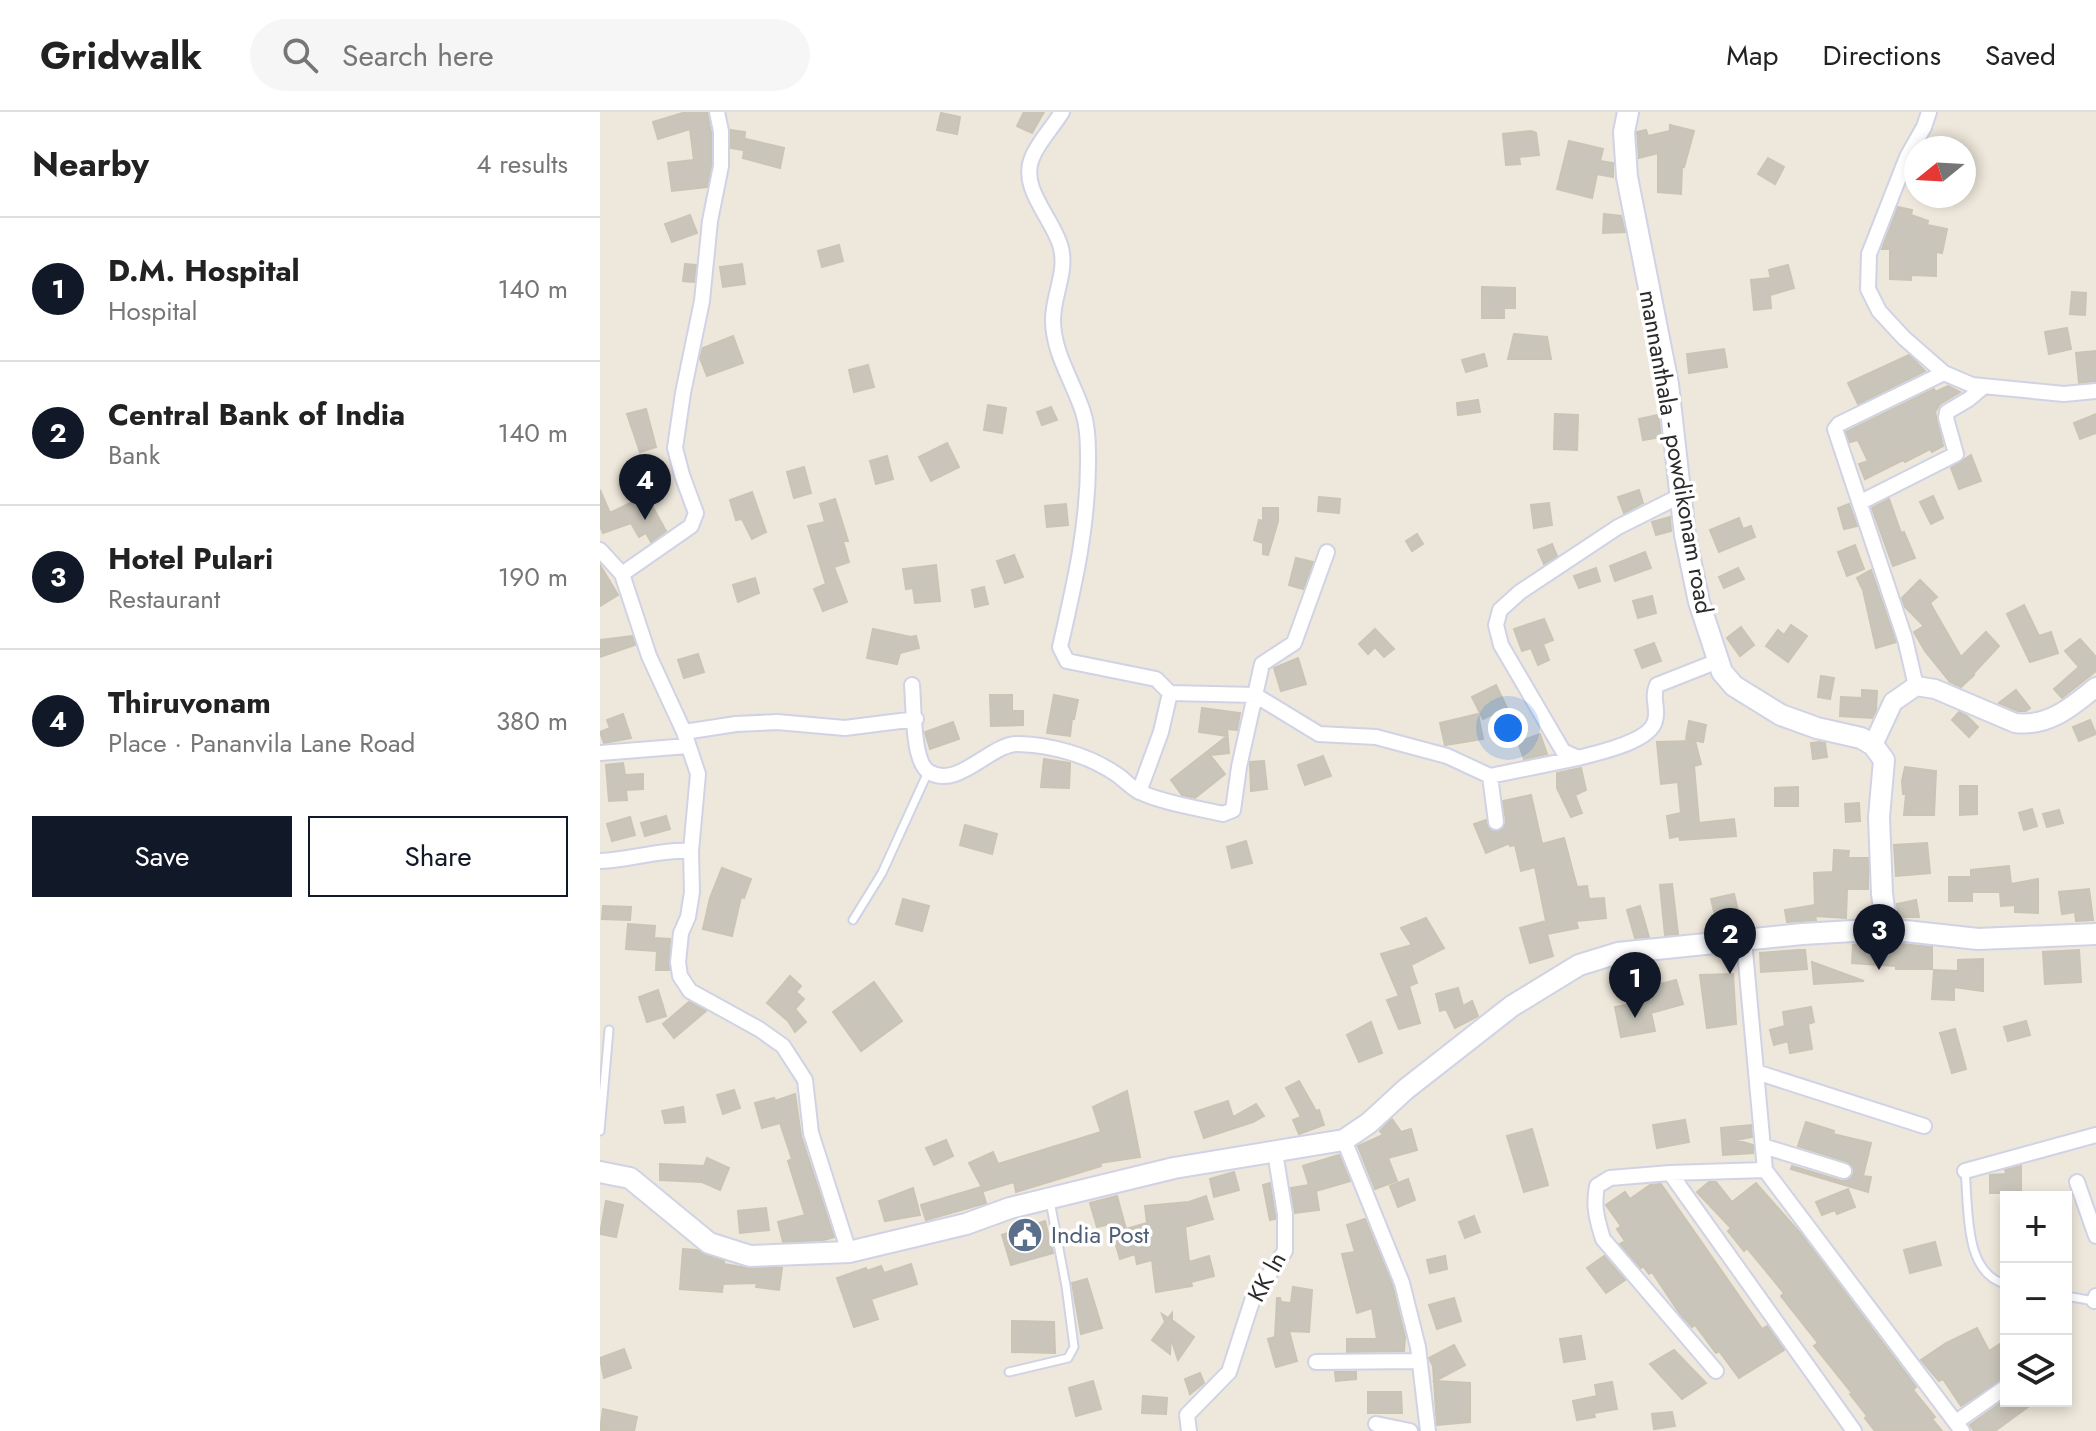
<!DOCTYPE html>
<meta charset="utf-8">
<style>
:root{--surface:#fff;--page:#f6f6f6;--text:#222;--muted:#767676;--line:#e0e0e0;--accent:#111827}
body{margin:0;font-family:Jost,sans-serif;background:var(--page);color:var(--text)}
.controls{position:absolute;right:24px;bottom:24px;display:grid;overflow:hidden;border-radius:0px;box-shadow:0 4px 12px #0003}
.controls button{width:72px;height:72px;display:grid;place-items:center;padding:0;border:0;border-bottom:2px solid var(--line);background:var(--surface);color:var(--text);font:40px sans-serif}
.compass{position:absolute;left:1304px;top:24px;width:72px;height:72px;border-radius:50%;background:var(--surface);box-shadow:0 4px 12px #0003;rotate:252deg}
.you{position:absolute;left:908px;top:616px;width:28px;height:28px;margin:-20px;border:6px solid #fff;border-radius:50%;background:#1a73e8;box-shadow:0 0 0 12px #1a73e833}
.badge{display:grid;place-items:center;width:52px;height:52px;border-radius:50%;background:var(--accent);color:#fff;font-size:26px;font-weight:700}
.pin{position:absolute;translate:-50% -66px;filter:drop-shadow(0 2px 4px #0008)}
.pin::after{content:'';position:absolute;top:42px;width:28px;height:24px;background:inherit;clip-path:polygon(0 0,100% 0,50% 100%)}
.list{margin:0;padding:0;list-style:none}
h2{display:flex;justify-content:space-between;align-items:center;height:104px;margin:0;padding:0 32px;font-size:34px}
h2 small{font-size:26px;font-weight:400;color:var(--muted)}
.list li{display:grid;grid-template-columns:52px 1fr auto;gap:24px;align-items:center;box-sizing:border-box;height:144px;padding:0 32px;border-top:2px solid var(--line)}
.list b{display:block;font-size:30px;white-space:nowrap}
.list p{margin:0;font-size:26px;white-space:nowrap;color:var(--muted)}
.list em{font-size:26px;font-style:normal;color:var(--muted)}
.actions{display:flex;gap:16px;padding:24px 32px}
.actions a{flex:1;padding:18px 0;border:2px solid var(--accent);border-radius:0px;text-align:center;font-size:28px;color:var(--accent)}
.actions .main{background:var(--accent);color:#fff}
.icon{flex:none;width:44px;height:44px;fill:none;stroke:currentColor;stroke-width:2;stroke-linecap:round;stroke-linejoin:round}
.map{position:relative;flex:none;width:1496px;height:1319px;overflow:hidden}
header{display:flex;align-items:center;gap:48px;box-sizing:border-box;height:112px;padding:0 40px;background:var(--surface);border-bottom:2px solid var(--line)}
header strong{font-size:38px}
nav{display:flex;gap:44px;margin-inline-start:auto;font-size:28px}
.search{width:560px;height:72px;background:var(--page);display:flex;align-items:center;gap:20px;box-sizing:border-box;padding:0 28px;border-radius:44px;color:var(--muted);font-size:30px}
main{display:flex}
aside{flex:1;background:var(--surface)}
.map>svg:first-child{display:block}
</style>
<header>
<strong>Gridwalk</strong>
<div class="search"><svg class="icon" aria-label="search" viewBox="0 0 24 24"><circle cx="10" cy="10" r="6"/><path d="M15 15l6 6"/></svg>Search here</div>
<nav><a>Map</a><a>Directions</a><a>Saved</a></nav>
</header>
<main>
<aside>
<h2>Nearby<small>4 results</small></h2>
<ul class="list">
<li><span class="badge">1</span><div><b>D.M. Hospital</b><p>Hospital</p></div><em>140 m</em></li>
<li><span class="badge">2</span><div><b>Central Bank of India</b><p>Bank</p></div><em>140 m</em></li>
<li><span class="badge">3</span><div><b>Hotel Pulari</b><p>Restaurant</p></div><em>190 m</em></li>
<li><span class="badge">4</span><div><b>Thiruvonam</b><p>Place · Pananvila Lane Road</p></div><em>380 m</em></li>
</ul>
<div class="actions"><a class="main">Save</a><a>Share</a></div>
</aside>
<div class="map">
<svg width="1496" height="1319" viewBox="0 0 1496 1319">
<rect width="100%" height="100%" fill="#eee7db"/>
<path fill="#c9c5ba" stroke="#cac4b5" stroke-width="2" d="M86,0H107L111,20V55L107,75L72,79L68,51L94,48L90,17L58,27L53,10Z
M424,0H444L432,21L417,14Z
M341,1L360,5L357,22L337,18Z
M1070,13L1094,19L1084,55L1082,54L1081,82L1058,80V41L1039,46L1037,20L1046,18L1048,24L1070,19Z
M131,18L145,20L143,38L131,36Z
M931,19L936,21L939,43L919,45L920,52L906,53L903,22Z
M146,27L184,36L180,56L143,46Z
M969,29L1003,37L1000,49L1013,51V65L997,62L992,86L957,77Z
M1168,46L1184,55L1175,72L1158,62Z
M1298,95L1312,98L1311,103L1328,109L1327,113L1347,117L1342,141L1336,140V164L1311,163V168L1290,167V137H1282Z
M1004,102L1021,104L1025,120L1003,121Z
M90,103L97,121L72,130L65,112Z
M239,133L243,149L222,155L218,139Z
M85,152L96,153L94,170L83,169Z
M142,152L145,172L123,175L120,155Z
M1188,153L1194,176L1170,183L1171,196L1154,198L1151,168L1171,166L1169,158Z
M882,175L915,176V196H904V206H882Z
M1472,180L1486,181L1485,203L1470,202Z
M1467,216L1471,237L1449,242L1445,220Z
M914,222L947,225L951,247H908Z
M133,224L143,251L107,264L100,246L103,236Z
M1124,237L1127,255L1089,261L1087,242Z
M1496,239V269L1479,271L1476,241Z
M884,242L887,254L866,260L862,248Z
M1309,243L1325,259L1258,292L1248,271Z
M268,253L274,275L254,280L249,258Z
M1348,274L1360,280L1340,292L1335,300L1343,334L1332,340L1330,337L1305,350L1303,348L1265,367L1259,352L1268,349L1258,328L1250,330L1246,320L1334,277L1335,280Z
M878,288L880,300L858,303L857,291Z
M388,293L406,296L402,321L384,318Z
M451,295L457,308L442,313L437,300Z
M46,297L56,335L40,340L27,302Z
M955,302L978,303L977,338L954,337Z
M1496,302V321L1480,327L1474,311Z
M1058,303L1061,325L1043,328L1039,307Z
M347,331L359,355L331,369L319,345Z
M1371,343L1381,369L1359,377L1351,356Z
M287,344L293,367L276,372L270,349Z
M204,355L211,381L194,386L187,360Z
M0,378L10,401L46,383L66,419L51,430L46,421L39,425L31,411L3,421L0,414Z
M1039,378L1043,391L1024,401L1018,385Z
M152,380L166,420L152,427L142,407L136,408L130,388Z
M1333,384L1343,406L1331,412L1320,390Z
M719,385L740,387L739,401L718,399Z
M235,387L248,429H243L249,450L234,455L247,490L223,499L214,477L226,472L208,414L225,410L220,392Z
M1289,387L1301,421L1304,420L1315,446L1293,454L1272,396Z
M949,391L952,413L934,416L931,393Z
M466,392L468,413L447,415L445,394Z
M1249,392L1257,414L1244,417L1238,396Z
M663,396H678V409L668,443L663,442V431L654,428L659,408L663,409Z
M1070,405L1071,419L1056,423L1052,410Z
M1139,406L1143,417L1151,414L1155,425L1119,440L1110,418Z
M817,422L823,432L812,439L806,429Z
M952,432L957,444L944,452L938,438Z
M1255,433L1264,457L1247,464L1238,440Z
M1045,440L1051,456L1015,469L1010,454Z
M414,443L423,465L405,471L397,449Z
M696,446L713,450L703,477L689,473Z
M0,453L18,483L0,494Z
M336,453L340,489L315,491L313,476L306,477L303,457Z
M996,456L1000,469L979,476L974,464Z
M1138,456L1144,467L1124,476L1119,465Z
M1271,458L1296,530L1276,536L1263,478L1257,466Z
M155,466L159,481L138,490L133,473Z
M1320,468L1337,485L1330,491L1361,545L1386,520L1399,534L1373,562L1374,563L1361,575L1350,570L1325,539L1314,520L1324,514L1305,495L1302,486Z
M384,475L388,492L375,495L372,478Z
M1052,484L1056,501L1038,506L1033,489Z
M1424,493L1439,524L1451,520L1458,541L1430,550L1407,502Z
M944,507L953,528L943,532L949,548L938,553L931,536L922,539L914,517Z
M1191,513L1207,524L1188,550L1166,534L1178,518L1184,523Z
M1141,515L1154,533L1140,544L1127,526Z
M273,517L311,525L316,524L319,536L300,541L297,552L267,546Z
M775,517L794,537L784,545L775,535L768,542L759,532Z
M32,524L35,533L0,545V528Z
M1480,527L1496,545V559L1462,586L1454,577L1479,555L1465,539Z
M1054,531L1061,549L1042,556L1035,538Z
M98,542L104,560L84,566L78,548Z
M698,546L706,572L681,579L674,556Z
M1221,564L1234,566L1230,587L1218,585Z
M896,573L907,596L883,607L872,585Z
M1262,578L1277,579L1276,598L1272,606L1240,604L1241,585L1262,586Z
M1416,578L1430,596L1426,599H1418L1399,591Z
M390,583H412V599H423V613L391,614Z
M454,583L478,588L474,607H472L470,624L447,621Z
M602,596L640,601L637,618L627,617L629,641L610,643L625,662L595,686L582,683L571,668L627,624L599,620Z
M1359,600L1367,604L1378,615L1369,625L1352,608Z
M23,602L31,626L4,631L0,620L10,616L7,608Z
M878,602L883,627L845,633L840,611Z
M1490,608L1496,622L1479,629L1473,615Z
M1089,609L1106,613L1103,630L1086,627Z
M353,610L359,627L330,637L325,620Z
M940,622L947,642L924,647L918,630Z
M1095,629L1101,652L1094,654L1099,711L1134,707L1136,724L1080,728L1079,724L1070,726L1067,704L1081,701L1078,670L1061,672L1057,630Z
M1219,630L1225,631L1227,645L1213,647L1211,631Z
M723,644L731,664L705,673L698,653Z
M444,647L470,651L469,676L441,675Z
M664,649L667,677L651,679L650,650Z
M23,651L25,663L43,662V677L26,678L27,688L9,689L6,653Z
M1305,655L1336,659L1334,703H1304L1306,682H1303L1302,669Z
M981,656L986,678L975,683L982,701L971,705L957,676V661Z
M1360,674H1377V702L1360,703Z
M1198,675V694H1175V676Z
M931,683L942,732L964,726L977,775L987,774L989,787L1004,786L1006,806L976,809L978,816L947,822L953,844L930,851L920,816L946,809L935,755L921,759L915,733L910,734V731L886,741L874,712L886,708L891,719L901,718L906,709L903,689Z
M1259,691L1260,709L1246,710L1245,692Z
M1432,697L1437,714L1424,718L1419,701Z
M1459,698L1463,711L1447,715L1443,702Z
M66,704L70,717L45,724L41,711Z
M30,705L35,723L12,729L7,712Z
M365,713L397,722L392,742L360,733Z
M646,729L652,751L632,756L627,735Z
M1327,731L1330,761L1296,764L1294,733Z
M1234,738L1249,739L1248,746H1268V777H1247L1246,806L1215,804L1216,808L1187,810L1185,798L1215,793L1214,761L1233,760Z
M1409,754L1411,772L1438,767V801L1415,800V793L1401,794L1400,780H1372V789H1349V765H1371V758Z
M122,756L151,767L144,786L141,785L132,824L103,817L110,786Z
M1072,772L1078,822L1065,823L1060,773Z
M1489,777L1493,808L1476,809L1475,800L1462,802L1459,780Z
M1134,782L1139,803L1116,808L1111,787Z
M303,787L329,794L322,819L296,812Z
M1316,788L1319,805H1298L1297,792Z
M3,794L31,795L30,808L2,807Z
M1040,794L1049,825L1035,826L1027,798Z
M826,806L844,836L811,853L817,871L809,874L820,911L799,917L787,888L799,884L781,842L812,833L801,816Z
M28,812L55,814L54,826L70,827L69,858H56L57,839L26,837Z
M1279,830L1332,835V857H1296V854L1252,851L1253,833Z
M1199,838H1205L1207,857L1161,860L1160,841Z
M1479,838L1481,870L1445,872L1443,840Z
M1383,847V879L1354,875V888L1332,887L1334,858L1358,859V848Z
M1212,850L1264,869L1214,872Z
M1133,862L1136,912L1107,916L1100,863Z
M190,864L201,874L196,880L204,887L195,897L206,910L195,920L188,909L167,891Z
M1076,868L1083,892L1051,901L1055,919L1021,925L1015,895L1052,888L1050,878L1053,874Z
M274,870L302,909L261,939L233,900Z
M858,876L863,894L872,889L878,904L855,916L846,897L840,899L836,882Z
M58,878L66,904L47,910L39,885Z
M89,890L106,899L74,926L63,912Z
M1211,895L1214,910L1208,912L1212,937L1190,941L1188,929L1174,933L1170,918L1185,914L1183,900Z
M1426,909L1430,923L1408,929L1404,915Z
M771,910L782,941L759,950L747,923Z
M1355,917L1366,957L1352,961L1340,921Z
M699,969L716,999L719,998L724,1013L699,1022L693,1008L701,1005L686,976Z
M134,978L140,996L123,1002L117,983Z
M527,979L540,1045L500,1051L501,1054L416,1080L414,1070L384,1079L369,1051L393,1040L398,1052L501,1020L493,995Z
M195,982L201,1024L234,1125L224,1128L183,1130L178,1110L205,1103L188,1049L192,1047L180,1011L162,1016L155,991L174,986L175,989Z
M628,989L633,1005L656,992L664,1004L653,1010L604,1026L595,1000Z
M83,995L85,1010L65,1011L62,999Z
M792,1007L801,1020L811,1017L817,1038L788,1046L797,1069L775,1077L758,1034L783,1023L780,1019Z
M1085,1008L1089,1030L1057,1036L1053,1013Z
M1206,1010L1234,1019L1233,1022L1271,1031L1263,1064L1271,1065L1268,1080L1191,1057L1192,1054L1242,1069L1250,1067L1254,1061L1253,1056L1248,1050L1198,1034Z
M1151,1013L1152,1025L1136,1028L1153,1033V1041L1123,1043L1121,1016Z
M932,1017L948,1073L924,1080L907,1024Z
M346,1028L353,1044L334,1053L326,1036Z
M739,1043L750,1069L716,1079L719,1098L695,1101L691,1076L709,1073L703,1054Z
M107,1046L129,1056L120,1078L102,1070L60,1068V1052L104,1054Z
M1421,1054V1081H1390V1063L1406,1062L1405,1058Z
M634,1060L639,1078L614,1085L610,1067Z
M808,1067L815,1088L798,1095L790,1074Z
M1109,1070H1116L1132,1090L1156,1071L1200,1121L1316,1275L1313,1278L1335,1305L1332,1307L1342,1319H1275L1265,1306L1267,1304L1250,1282L1252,1281L1214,1234L1218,1231L1181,1184L1184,1181L1147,1136L1144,1139L1128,1119L1131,1116L1097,1080Z
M670,1071L675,1103V1107L670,1108L663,1073Z
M1061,1072L1162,1217L1167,1214L1184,1238L1139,1266L1119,1239L1116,1241L1095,1213L1092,1215L1080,1202L1052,1160L1049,1162L1043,1154L1041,1156L1020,1132L1025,1129L1017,1117L1021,1114L1006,1093L1025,1080L1030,1087L1050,1073Z
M381,1075L386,1091L326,1108L321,1093Z
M313,1076L320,1103L285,1109L279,1089Z
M1248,1077L1255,1095L1237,1102L1235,1098L1222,1103L1216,1090Z
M517,1084L526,1117L547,1111L545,1094L589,1090L606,1084L613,1107L585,1115L589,1150L609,1144L614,1164L591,1170L592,1174L556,1180L552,1148L537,1152L535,1142L520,1147L510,1112L497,1115L490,1091Z
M6,1089L23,1093L16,1125L0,1122Z
M166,1096L169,1118L140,1121L138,1099Z
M874,1104L880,1120L865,1126L859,1110Z
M765,1107L792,1172L805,1225L804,1239L747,1240V1227H777L772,1196L757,1201L742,1142L755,1140L747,1113Z
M445,1109L453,1141L411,1153L402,1123Z
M1335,1130L1341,1153L1310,1161L1304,1138Z
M83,1137L97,1138L124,1149V1152L147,1156H182L179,1178L156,1175L157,1171L123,1172L122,1180L80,1177Z
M845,1144L847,1157L830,1161L827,1148Z
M1004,1144L1025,1168L1006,1181L987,1156Z
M311,1152L317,1172L271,1187L278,1207L254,1215L237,1166L266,1156L267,1159L281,1154L284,1161Z
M487,1167L502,1216L481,1222L472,1171Z
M693,1175L712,1178L709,1220L689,1219L697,1249L676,1255L668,1227L675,1225L677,1186H680L681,1190L691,1191Z
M854,1186L861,1209L837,1217L829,1193Z
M572,1201V1208L594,1225L578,1248L571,1226L570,1242L552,1228L565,1210L562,1202L568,1206Z
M412,1209L454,1210L455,1241L412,1240Z
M1377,1216L1389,1239L1406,1228V1265L1361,1294L1343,1267L1339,1269L1321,1248L1346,1231Z
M981,1224L985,1247L964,1250L960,1227Z
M854,1233L865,1253L835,1269L870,1271V1310L837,1313L833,1254L829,1246Z
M24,1237L31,1256L4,1266L0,1246Z
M1074,1238L1106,1271L1082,1287L1050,1252Z
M735,1260H756V1267L736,1269Z
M600,1261L604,1271L590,1282L585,1267Z
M493,1269L501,1297L476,1304L469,1276Z
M1012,1270L1017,1297L994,1301L995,1305L977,1308L973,1289L997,1284L995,1273Z
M768,1280H801L802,1301H768Z
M543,1284L567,1286L566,1302L542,1301Z
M1406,1287L1436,1289L1395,1319H1374L1370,1313Z
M3,1297L37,1305L34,1319H0Z
M1072,1300L1075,1314L1054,1317L1052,1302Z"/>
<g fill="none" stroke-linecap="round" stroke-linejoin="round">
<defs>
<path id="service" d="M253,808L282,761L328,660
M0,1019L9,918
M1365,1059C1369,1095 1363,1162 1406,1172
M1466,1184L1494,1189
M409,1260L468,1246L474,1235L466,1174L450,1089"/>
<path id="minor" d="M462,0C453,15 438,30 432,46C419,77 454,107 461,136C467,161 453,183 453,208C453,241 473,269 483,300C487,312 488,329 488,342C489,410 475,470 460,535L467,549L556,567L570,581L561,620L539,680
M1329,0L1324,15L1307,45L1269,142L1268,177L1279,199L1304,226L1344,261L1372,273L1464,282L1496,279
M1080,384L1018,415L920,480L900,498L896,513L901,533L963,639L978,646C997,641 1050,630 1055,609C1059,596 1051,586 1057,573L1118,549
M1261,390L1356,342L1346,306L1347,300L1369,287L1382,276
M0,438L22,462L49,544L84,620L98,662L91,739L92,780L88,805L81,821L78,850L80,864L90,879L159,917L183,934L205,968L211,1021L249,1140
M22,462L91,414L96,401L82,363L75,336L83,281L102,189L110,109L121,54V19L117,0
M312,573C314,593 312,650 329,660C358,678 391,631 418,632C452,633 488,643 516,662C524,667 531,676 540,680C563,691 598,696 623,702L633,698L639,655L662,552L694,531L727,440
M1316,574L1305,527L1235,317L1239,312L1344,261
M570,581L655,583L719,622L776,625L847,644L890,664L978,646
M84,620L136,612L177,610L245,616L316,607
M0,641L88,634
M890,664L896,710
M0,749C31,748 60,737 91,739
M1144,828L1165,1058L1362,1319
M1156,960L1324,1014
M744,1028L802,1171L818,1235L828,1319
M1163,1034L1244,1059
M1165,1058L1070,1061L1254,1319
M1365,1059L1496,1023
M1070,1061L1010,1066L997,1074C993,1094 997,1108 1003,1127L1116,1259
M1477,1070L1496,1124
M1494,1189L1496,1184
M716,1250L819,1249
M1356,1310L1406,1275
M776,1312L810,1319
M589,1319L587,1303L629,1260L653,1186L685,1139V1102L675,1040"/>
<path id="tertiary" d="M1273,633L1293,590L1316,574L1335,577L1415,611C1448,615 1472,595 1496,575"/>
<path id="secondary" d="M1028,0L1024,20L1027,65L1068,272L1085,423L1099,490L1122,560L1134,574L1181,603L1217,616L1261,626L1273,633L1284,648L1279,705L1282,782L1287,817
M0,1060L30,1066L109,1131L150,1144L249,1140L366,1112L410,1096L574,1056L744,1028L769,1011L806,977L912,894L979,853L1018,841L1202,822L1287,817L1378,827L1496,822"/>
</defs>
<use href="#service" stroke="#d0d3e5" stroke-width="11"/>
<use href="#minor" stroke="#d0d3e5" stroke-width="18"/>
<use href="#tertiary" stroke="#d0d3e5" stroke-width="22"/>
<use href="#secondary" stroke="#d0d3e5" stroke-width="24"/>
<use href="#service" stroke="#fff" stroke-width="7"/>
<use href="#minor" stroke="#fff" stroke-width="14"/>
<use href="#tertiary" stroke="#fff" stroke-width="18"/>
<use href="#secondary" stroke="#fff" stroke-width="20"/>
</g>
<defs>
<symbol id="civic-disc" viewBox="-11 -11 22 22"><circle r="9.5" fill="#5c6f8a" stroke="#fff"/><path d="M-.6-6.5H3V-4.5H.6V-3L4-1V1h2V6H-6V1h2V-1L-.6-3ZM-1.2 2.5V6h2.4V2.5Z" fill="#fff"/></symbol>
</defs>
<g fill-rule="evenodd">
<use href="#civic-disc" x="405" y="1103" width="40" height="40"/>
</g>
<g text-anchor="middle" stroke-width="7" stroke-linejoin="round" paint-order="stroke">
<g font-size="24" fill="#2b2b2b" stroke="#fff">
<text transform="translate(1076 340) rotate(80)" y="8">mannanthala - powdikonam road</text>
<text transform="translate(667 1165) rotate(-61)" y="8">KK ln</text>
</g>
<g font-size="24" fill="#4e5e75" stroke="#fff" text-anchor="start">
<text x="451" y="1131">India Post</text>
</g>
</g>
</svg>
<div class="controls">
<button>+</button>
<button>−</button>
<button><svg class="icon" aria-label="layers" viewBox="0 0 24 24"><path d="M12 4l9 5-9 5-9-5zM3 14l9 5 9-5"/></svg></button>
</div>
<svg class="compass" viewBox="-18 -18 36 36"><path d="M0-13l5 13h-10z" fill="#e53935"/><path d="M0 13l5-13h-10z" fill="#767676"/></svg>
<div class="you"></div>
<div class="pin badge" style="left:1035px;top:906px">1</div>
<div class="pin badge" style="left:1130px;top:862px">2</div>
<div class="pin badge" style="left:1279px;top:858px">3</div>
<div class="pin badge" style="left:45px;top:408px">4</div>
</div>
</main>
